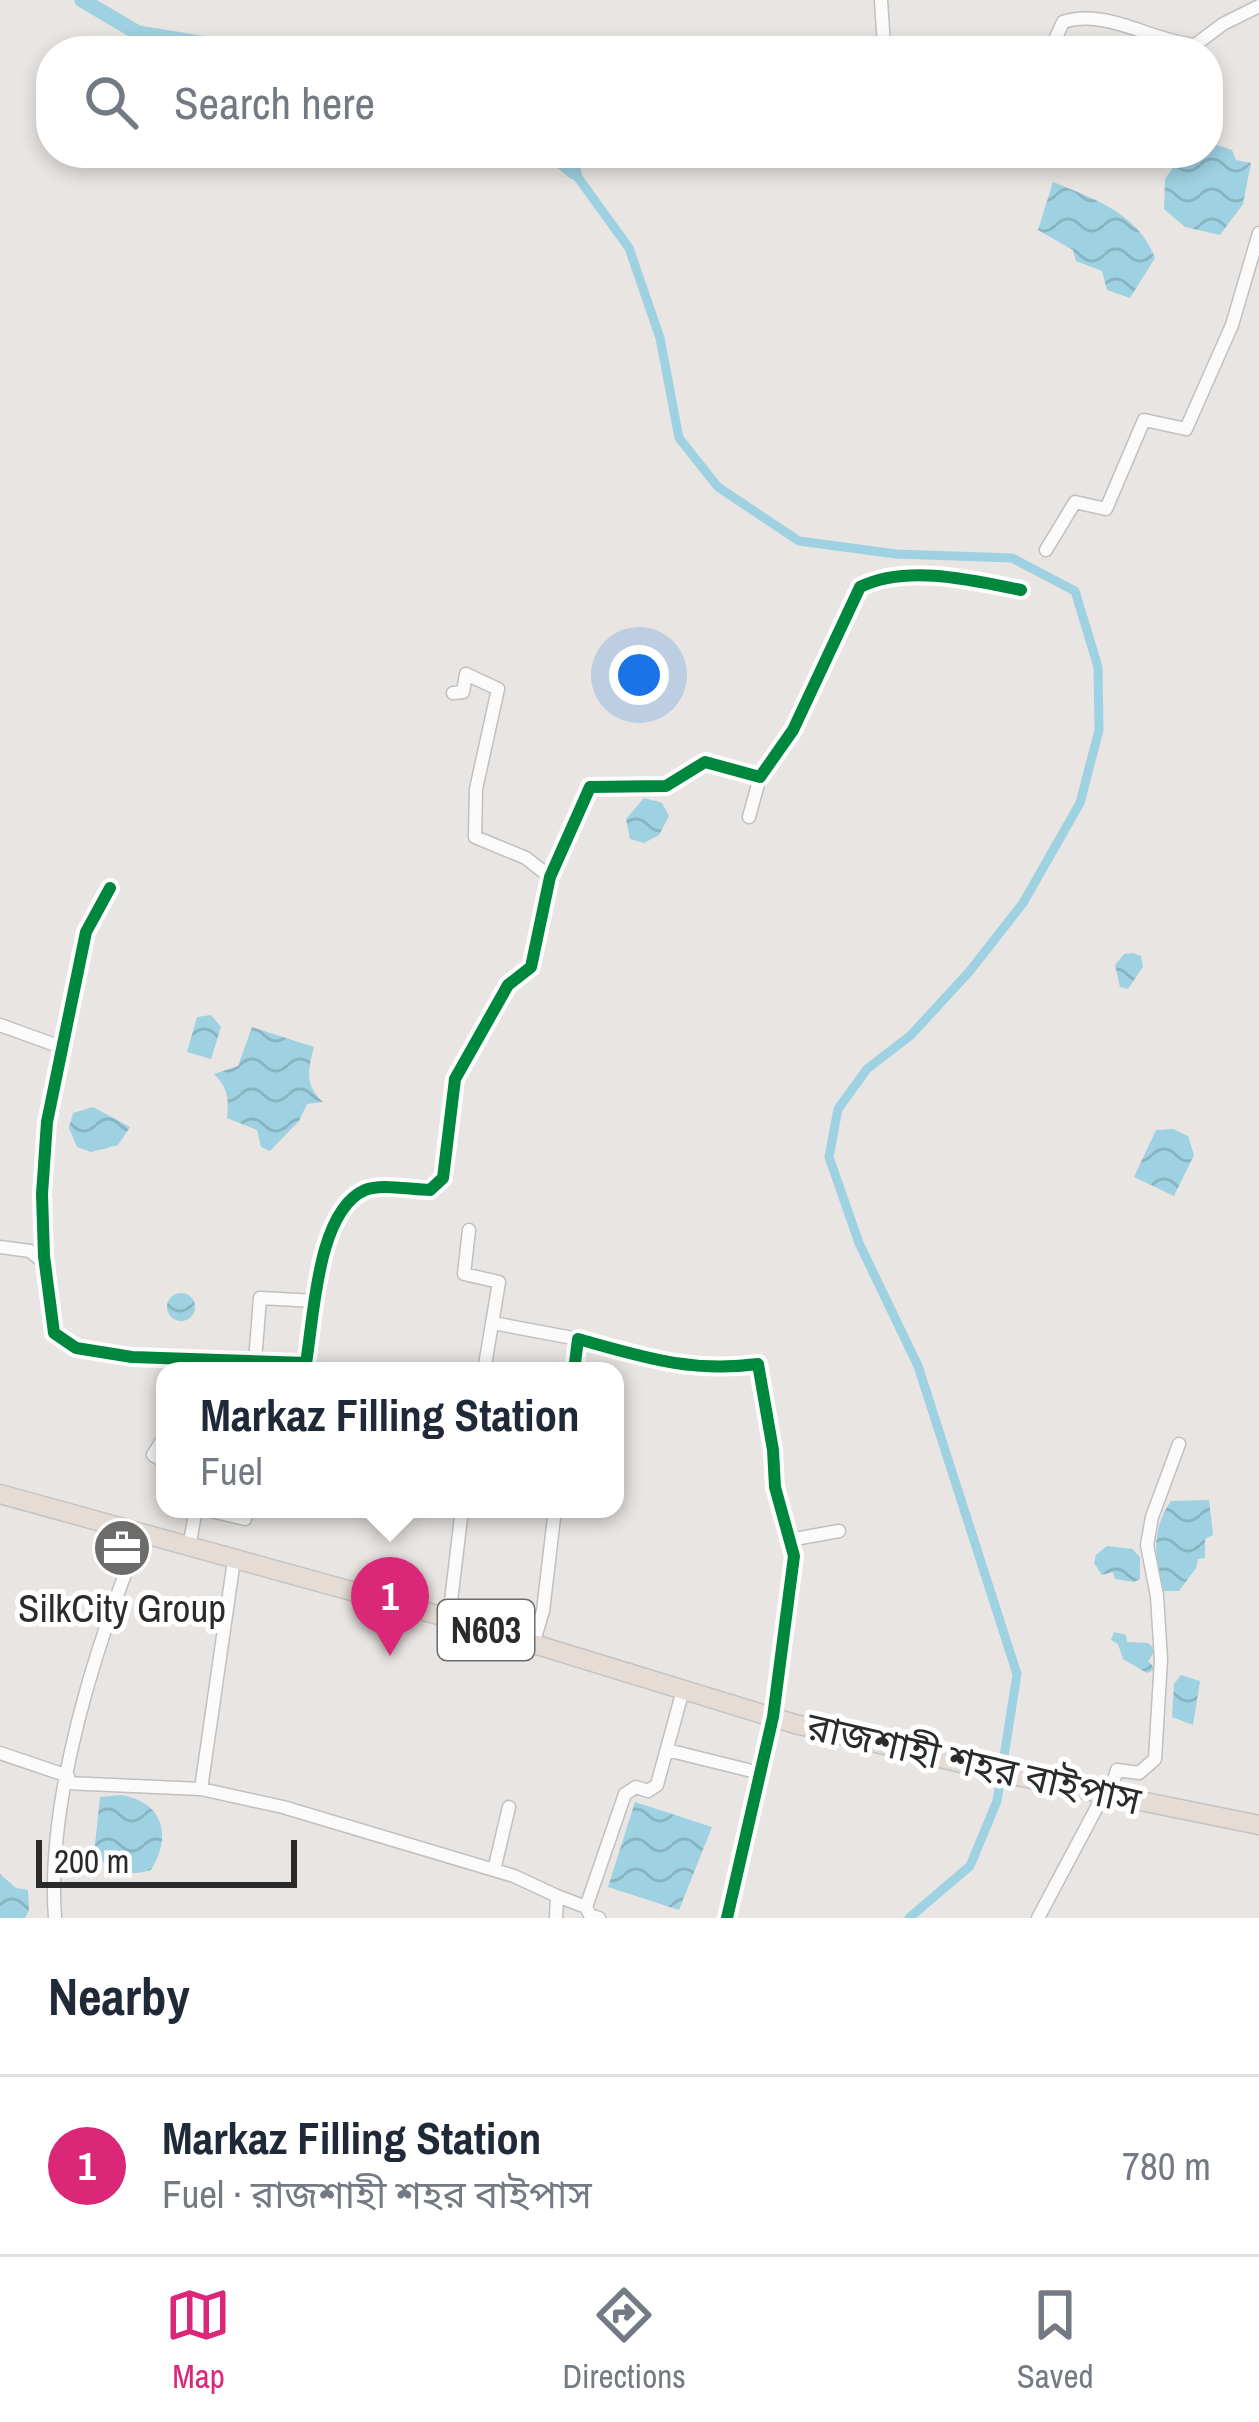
<!DOCTYPE html>
<meta charset="utf-8">
<style>
:root{--surface:#fff;--page:#f6f6f7;--text:#1f2937;--muted:#747a83;--line:#e0e1e3;--accent:#db2777}
body{margin:0;font-family:"Archivo Narrow","Noto Sans Bengali",sans-serif;background:var(--page);color:var(--text)}
.scale{position:absolute;left:36px;bottom:30px;width:261px;box-sizing:border-box;padding-left:12px;border:6px solid #2b2b2b;border-top:0;font-size:33px;line-height:42px;white-space:nowrap;color:#2b2b2b;-webkit-text-stroke:9px #fff;paint-order:stroke}
.you{position:absolute;left:639px;top:675px;width:42px;height:42px;margin:-30px;border:9px solid #fff;border-radius:50%;background:#1a73e8;box-shadow:0 0 0 18px #1a73e833}
.badge{display:grid;place-items:center;width:78px;height:78px;border-radius:50%;background:var(--accent);color:#fff;font-size:39px;font-weight:700}
.pin{position:absolute;translate:-50% -99px;filter:drop-shadow(0 3px 6px #0008)}
.pin::after{content:'';position:absolute;top:63px;width:42px;height:36px;background:inherit;clip-path:polygon(0 0,100% 0,50% 100%)}
.popup{position:absolute;left:156px;top:1362px;width:468px;height:156px;box-sizing:border-box;display:grid;place-content:center;border-radius:24px;background:var(--surface);filter:drop-shadow(0 3px 9px #0005);font-size:39px;white-space:nowrap;color:var(--muted)}
.popup b{font-size:45px;color:var(--text)}
.popup::after{content:'';position:absolute;left:50%;top:100%;margin-left:-24px;border:24px solid transparent;border-top-color:var(--surface)}
.list{margin:0;padding:0;list-style:none}
h2{display:flex;justify-content:space-between;align-items:center;height:156px;margin:0;padding:0 48px;font-size:51px}
h2 small{font-size:39px;font-weight:400;color:var(--muted)}
.list li{display:grid;grid-template-columns:78px 1fr auto;gap:36px;align-items:center;box-sizing:border-box;height:180px;padding:0 48px;border-top:3px solid var(--line)}
.list b{display:block;font-size:45px;white-space:nowrap}
.list p{margin:0;font-size:39px;white-space:nowrap;color:var(--muted)}
.list em{font-size:39px;font-style:normal;color:var(--muted)}
.icon{flex:none;width:66px;height:66px;fill:none;stroke:currentColor;stroke-width:2;stroke-linecap:round;stroke-linejoin:round}
.map{position:relative;flex:none;width:1259px;height:1918px;overflow:hidden}
.search{position:absolute;background:var(--surface);box-shadow:0 6px 18px #0003;left:36px;right:36px;top:36px;height:132px;display:flex;align-items:center;gap:30px;box-sizing:border-box;padding:0 42px;border-radius:48px;color:var(--muted);font-size:45px}
.sheet{height:336px;background:var(--surface)}
nav{display:flex;justify-content:space-around;align-items:center;box-sizing:border-box;height:168px;border-top:3px solid var(--line);background:var(--surface);font-size:33px;color:var(--muted)}
nav a{display:grid;justify-items:center;gap:6px}
nav .on{color:var(--accent)}
.map>svg:first-child{display:block}
</style>
<div class="map">
<svg width="1259" height="1918" viewBox="0 0 1259 1918">
<defs>
<pattern id="water-waves" width="16" height="10" patternUnits="userSpaceOnUse" patternTransform="scale(3)"><rect width="16" height="10" fill="#9ed1e1"/><path d="M0 5q4-4 8 0t8 0" fill="none" stroke="#88b4c1"/></pattern>
</defs>
<rect width="100%" height="100%" fill="#e8e5e2"/>
<path fill="url(#water-waves)" d="M1208,142L1232,150L1236,160L1251,163L1243,204L1220,235L1185,227L1164,209L1165,179L1183,153H1208Z
M1053,182C1094,199 1138,213 1155,258L1130,298L1107,290L1102,271L1076,261L1073,250L1038,230Z
M644,798L662,803L669,816L659,835L644,843L630,839L626,819Z
M1133,953L1141,956L1143,967L1128,989L1120,987L1115,965L1124,954Z
M211,1015L221,1027L211,1059L187,1052L197,1017Z
M252,1027L314,1047C308,1069 304,1085 323,1102L307,1104L299,1121L270,1151L261,1147L257,1130L227,1118C229,1098 228,1088 214,1074L238,1066Z
M93,1107L130,1127L118,1145L91,1152L77,1147L69,1128L73,1113Z
M1173,1129L1188,1136L1194,1155L1174,1196L1134,1177L1156,1130Z
M167 1307a14 14 0 1 1 28 0a14 14 0 1 1-28 0Z
M1209,1500L1213,1535L1205,1539V1558L1198,1559L1196,1568L1179,1591H1164C1154,1560 1151,1529 1171,1501Z
M1107,1546L1132,1549L1140,1557V1579L1134,1582L1115,1579L1113,1572L1102,1575L1094,1563L1096,1555Z
M1114,1632L1126,1635L1127,1642L1148,1643L1156,1650L1148,1661L1156,1669L1147,1673L1123,1659L1118,1644L1111,1640Z
M1181,1675L1200,1681L1193,1725L1172,1717L1174,1684Z
M121,1795C164,1802 172,1836 151,1870C125,1877 113,1873 94,1854L100,1797Z
M635,1802L712,1827L679,1910L608,1887Z
M0,1874L16,1888L28,1890L29,1910L25,1918H0Z"/>
<g fill="none" stroke-linecap="round" stroke-linejoin="round">
<path stroke="#9ed1e1" stroke-width="9" d="M574,172L629,248L660,338L679,438L718,487L799,541L896,554L1012,558L1075,591L1098,667L1099,730L1080,803L1023,903L969,972L911,1035L867,1069L838,1109L829,1157L859,1243L918,1366L1017,1674L997,1801L970,1866L909,1918"/>
<path stroke="#9ed1e1" stroke-width="15" d="M82,0L138,33L249,51
M552,153L574,172"/>
<defs>
<path id="minor" d="M881,0L884,46L888,51
M1050,51L1063,22C1107,8 1151,41 1195,45L1223,24L1259,6
M1046,550L1075,502L1106,509L1144,420L1186,429L1232,325L1259,233
M453,693L463,692L466,674L498,689L476,789L475,837L526,858L550,877
M749,817L760,777
M110,888L86,932L47,1122L42,1194L44,1256L54,1333L76,1348L132,1357L306,1363C314,1316 317,1211 365,1190C381,1183 412,1190 430,1190L443,1178L455,1079L508,985L531,967L550,877L590,787L666,786L705,762L760,777L793,730L860,587C907,564 972,580 1021,590
M0,1025L61,1047
M469,1230L464,1274L499,1282L484,1371
M0,1247L30,1251L44,1263
M493,1323L578,1339
M255,1361L260,1298L316,1301
M574,1371L578,1339C643,1357 691,1373 758,1364L773,1450L775,1487L794,1556L773,1717L727,1918
M165,1436L153,1455L165,1462
M202,1509L245,1519L248,1509
M789,1540L839,1531
M189,1547L196,1509
M449,1618L462,1509
M533,1644L543,1611L555,1509
M667,1750L760,1773
M0,1753L68,1776
M66,1783L201,1789L283,1807L514,1876L557,1896L556,1918
M201,1789L234,1560
M1109,1795L1117,1770L1139,1773L1155,1759L1161,1659L1157,1596L1147,1545L1152,1517L1179,1444
M494,1870L509,1807
M557,1896L586,1907L590,1915L599,1918
M586,1907L625,1794L636,1787L648,1791L657,1785L683,1690
M55,1918C46,1800 96,1643 141,1534
M1038,1918L1104,1794"/>
<path id="highway" d="M0,1494L449,1618L795,1724L1017,1776L1259,1825"/>
</defs>
<use href="#minor" stroke="#c1c0c0" stroke-width="15"/>
<use href="#highway" stroke="#c5c3c2" stroke-width="21"/>
<use href="#minor" stroke="#fcfbfb" stroke-width="12"/>
<use href="#highway" stroke="#e6dcd6" stroke-width="18"/>
<defs>
<path id="cycleway" d="M110,888L86,932L47,1122L42,1194L44,1256L54,1333L76,1348L132,1357L306,1363C314,1316 317,1211 365,1190C381,1183 412,1190 430,1190L443,1178L455,1079L508,985L531,967L550,877L590,787L666,786L705,762L760,777L793,730L860,587C907,564 972,580 1021,590
M574,1371L578,1339C643,1357 691,1373 758,1364L773,1450L775,1487L794,1556L773,1717L727,1918"/>
</defs>
<use href="#cycleway" stroke="#fff" stroke-width="20"/>
<use href="#cycleway" stroke="#00873e" stroke-width="12"/>
</g>
<defs>
<symbol id="office-disc" viewBox="-11 -11 22 22"><circle r="9.5" fill="#6d6c6b" stroke="#fff"/><path d="M-6-3h4V-5.5h4V-3h4V5H-6ZM-1-4.5V-3h2v-1.5ZM-6 0V1H6V0Z" fill="#fff"/></symbol>
</defs>
<g fill-rule="evenodd">
<use href="#office-disc" x="89" y="1515" width="66" height="66"/>
</g>
<g text-anchor="middle" stroke-width="10" stroke-linejoin="round" paint-order="stroke">
<rect fill="#fff" stroke="#6b6b6b" stroke-width="3" x="438" y="1600" width="96" height="60" rx="9"/>
<g font-size="36" font-weight="bold" fill="#2b2b2b">
<text x="486" y="1643">N603</text>
</g>
<g font-size="39" fill="#2b2b2b" stroke="#fff">
<text x="122" y="1622">SilkCity Group</text>
</g>
<g font-size="39" fill="#2b2b2b" stroke="#fff">
<text transform="translate(974 1763) rotate(13)" y="14">রাজশাহী শহর বাইপাস</text>
</g>
</g>
</svg>
<div class="scale">200 m</div>
<div class="you"></div>
<div class="pin badge" style="left:390px;top:1656px">1</div>
<div class="popup"><b>Markaz Filling Station</b>Fuel</div>
<div class="search"><svg class="icon" aria-label="search" viewBox="0 0 24 24"><circle cx="10" cy="10" r="6"/><path d="M15 15l6 6"/></svg>Search here</div>
</div>
<section class="sheet">
<h2>Nearby<small></small></h2>
<ul class="list">
<li><span class="badge">1</span><div><b>Markaz Filling Station</b><p>Fuel · রাজশাহী শহর বাইপাস</p></div><em>780 m</em></li>
</ul>
</section>
<nav>
<a class="on"><svg class="icon" aria-label="map" viewBox="0 0 24 24"><path d="M3 6l6-2 6 2 6-2v14l-6 2-6-2-6 2zM9 4v14M15 6v14"/></svg>Map</a>
<a><svg class="icon" aria-label="directions" viewBox="0 0 24 24"><path d="M12 3l9 9-9 9-9-9zM9 14v-3h6M13 9l2 2-2 2"/></svg>Directions</a>
<a><svg class="icon" aria-label="saved" viewBox="0 0 24 24"><path d="M7 4h10v16l-5-4-5 4z"/></svg>Saved</a>
</nav>
